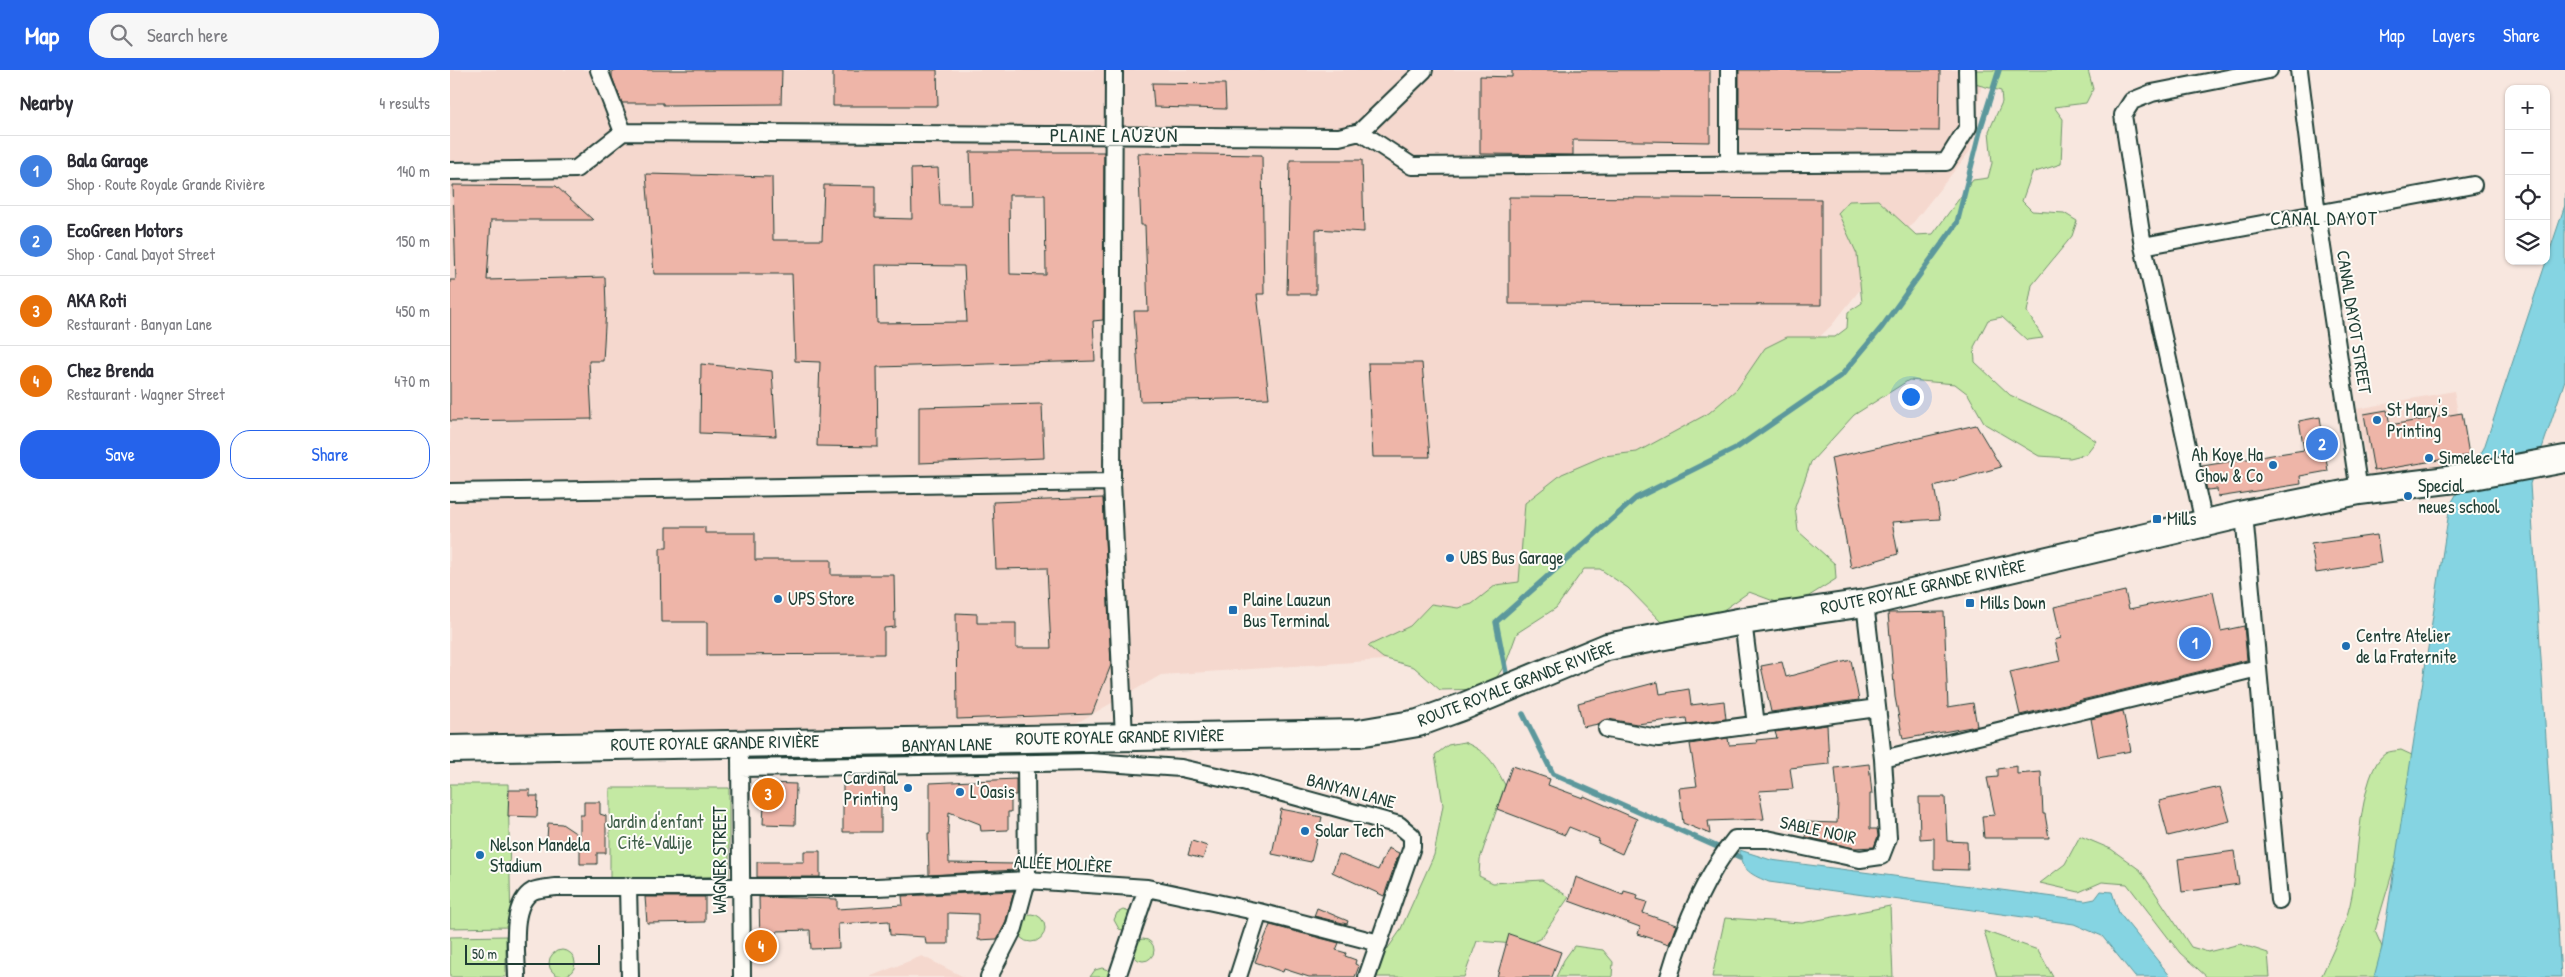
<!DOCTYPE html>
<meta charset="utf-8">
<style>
:root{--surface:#fff;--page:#f7f7f7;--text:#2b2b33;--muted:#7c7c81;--line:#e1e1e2;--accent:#2563eb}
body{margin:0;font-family:"Patrick Hand",sans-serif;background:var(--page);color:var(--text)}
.controls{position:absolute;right:15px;top:15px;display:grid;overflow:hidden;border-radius:10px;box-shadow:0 1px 4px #0004}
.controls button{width:45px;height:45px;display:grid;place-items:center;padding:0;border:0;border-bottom:1px solid var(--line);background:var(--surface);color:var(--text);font:25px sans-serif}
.scale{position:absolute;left:15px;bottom:12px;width:135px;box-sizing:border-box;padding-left:5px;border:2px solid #1f3d34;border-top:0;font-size:14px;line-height:18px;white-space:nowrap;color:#1f3d34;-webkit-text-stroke:4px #fdfcf7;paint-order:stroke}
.you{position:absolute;left:1460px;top:326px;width:18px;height:18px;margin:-12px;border:4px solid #fff;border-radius:50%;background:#1a73e8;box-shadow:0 0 0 8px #1a73e833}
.badge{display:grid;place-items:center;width:32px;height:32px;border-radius:50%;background:var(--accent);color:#fff;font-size:16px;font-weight:700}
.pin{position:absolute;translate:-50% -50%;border:2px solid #fff;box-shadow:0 1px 5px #0006}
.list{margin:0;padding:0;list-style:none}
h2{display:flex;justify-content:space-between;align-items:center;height:65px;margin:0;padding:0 20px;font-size:21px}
h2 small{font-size:16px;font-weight:400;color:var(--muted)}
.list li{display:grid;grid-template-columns:32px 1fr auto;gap:15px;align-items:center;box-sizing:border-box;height:70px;padding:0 20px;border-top:1px solid var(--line)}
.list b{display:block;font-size:19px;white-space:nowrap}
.list p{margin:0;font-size:16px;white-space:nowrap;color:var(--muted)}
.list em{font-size:16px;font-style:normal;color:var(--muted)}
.actions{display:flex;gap:10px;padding:15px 20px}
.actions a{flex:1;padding:11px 0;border:1px solid var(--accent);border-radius:20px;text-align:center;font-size:18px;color:var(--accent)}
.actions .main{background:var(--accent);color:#fff}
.icon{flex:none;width:28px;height:28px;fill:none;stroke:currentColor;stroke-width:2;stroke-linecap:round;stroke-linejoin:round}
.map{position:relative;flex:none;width:2115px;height:907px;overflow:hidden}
header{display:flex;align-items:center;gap:30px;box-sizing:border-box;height:70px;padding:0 25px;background:var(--accent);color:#fff}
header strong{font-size:24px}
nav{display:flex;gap:28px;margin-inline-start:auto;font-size:18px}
.search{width:350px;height:45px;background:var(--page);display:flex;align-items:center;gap:12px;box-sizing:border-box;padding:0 18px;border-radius:20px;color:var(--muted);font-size:19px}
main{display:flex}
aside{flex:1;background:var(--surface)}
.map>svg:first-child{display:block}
</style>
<header>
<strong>Map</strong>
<div class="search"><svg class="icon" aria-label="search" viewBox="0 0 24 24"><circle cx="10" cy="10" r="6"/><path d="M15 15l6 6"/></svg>Search here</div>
<nav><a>Map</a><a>Layers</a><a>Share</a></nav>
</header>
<main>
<aside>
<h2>Nearby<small>4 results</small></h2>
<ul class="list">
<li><span class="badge" style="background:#3f7fe0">1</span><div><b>Bala Garage</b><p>Shop · Route Royale Grande Rivière</p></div><em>140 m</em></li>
<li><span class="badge" style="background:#3f7fe0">2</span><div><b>EcoGreen Motors</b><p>Shop · Canal Dayot Street</p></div><em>150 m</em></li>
<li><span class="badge" style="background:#e8710a">3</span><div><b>AKA Roti</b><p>Restaurant · Banyan Lane</p></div><em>450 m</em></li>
<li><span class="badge" style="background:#e8710a">4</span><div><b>Chez Brenda</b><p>Restaurant · Wagner Street</p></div><em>470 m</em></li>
</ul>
<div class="actions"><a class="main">Save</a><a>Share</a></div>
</aside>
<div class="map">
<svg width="2115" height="907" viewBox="0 0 2115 907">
<rect width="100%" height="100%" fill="#f8e7df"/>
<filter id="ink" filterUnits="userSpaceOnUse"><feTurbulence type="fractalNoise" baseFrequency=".02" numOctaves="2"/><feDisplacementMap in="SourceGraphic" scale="10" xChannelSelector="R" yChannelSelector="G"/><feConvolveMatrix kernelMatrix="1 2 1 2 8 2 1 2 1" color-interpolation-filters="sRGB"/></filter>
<g filter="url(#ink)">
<path fill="#f5d8ce" d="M0,0H1534L1520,81L1382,255L1039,583L711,605L609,663L0,666Z
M2004,321L2017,393L1919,406L1907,339Z
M472,886L514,907H419Z"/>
<path fill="#c4e9a3" stroke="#72936c" d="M1522,0H1638L1643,19L1636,33L1604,37L1613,49L1611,94L1582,103L1572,131L1582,141L1614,143L1627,151L1622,166L1582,215L1577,242L1593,268L1577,270L1552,247L1538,250L1524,277L1525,292L1560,325L1618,352L1646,371L1636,384L1620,388L1589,386L1535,354L1518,324L1505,314L1459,310L1404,345L1361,392L1345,437L1348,461L1385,494L1386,509L1359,526L1329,533L1299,522L1262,548L1213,554L1178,518L1150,499H1134L1106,538L1067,563L1056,593L1039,619L990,620L964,597L933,588L918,576L960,556L981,534L1008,538L1022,534L1046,515L1069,512L1075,433L1112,404L1154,386L1187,382L1259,343L1287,319L1315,278L1337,267H1385L1397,258L1398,242L1412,233L1407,184L1388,143L1399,131L1428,130L1466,165L1483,164L1523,110L1538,108L1542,93L1539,61L1552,32L1551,21L1521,13Z
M1014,672C1039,683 1043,692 1055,715L1030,789L1029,806L1043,813L1092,810L1119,827L1091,868L1077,875L1027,871L1014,907H922L927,894L950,861L984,785L993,735L985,685L998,675Z
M1951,680L1964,686L1949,780L1925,861L1932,877L1929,907H1871C1883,881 1897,854 1902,825C1908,794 1909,700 1936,683C1940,681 1946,681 1951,680Z
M0,714H58L61,857L0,858Z
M160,718H279V806L160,809Z
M1630,766L1661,779L1690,800L1741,877L1758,882L1790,874L1818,883L1820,907H1757L1730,883L1677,814L1652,812L1629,822L1590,813L1615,794Z
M1440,836L1443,907H1262L1275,848L1352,853Z
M673,840L683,843L676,861L669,859L664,850L667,843Z
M567 858a14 14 0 1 1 28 0a14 14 0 1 1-28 0Z
M1534,861L1588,880L1603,907H1547Z
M56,866V907H0V867Z
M682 880a11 11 0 1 1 22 0a11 11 0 1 1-22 0Z
M1124,876L1153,880L1163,892L1162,907H1106L1114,890Z
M99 893a13 13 0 1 1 26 0a13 13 0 1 1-26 0Z
M652,898L658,900L662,907H640L645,900Z"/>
<path fill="#85d4e2" stroke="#5c989c" d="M2115,123V310L2080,414L2111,907H1924L1932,877L2000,435L2034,378L2115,135Z
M1290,780L1321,790L1635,831L1645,829L1651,821L1662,822L1669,843L1721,907H1685L1652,866L1624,854L1319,812C1304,806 1289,800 1290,780Z"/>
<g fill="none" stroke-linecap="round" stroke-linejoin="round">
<path stroke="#5c989c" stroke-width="5.5" d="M1057,608L1046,552L1186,428L1288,377L1391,306L1432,257L1507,153L1531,57L1549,0
M1073,644L1103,704L1290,787"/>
</g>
<path fill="#eeb5a8" stroke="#1f3d34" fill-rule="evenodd" d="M162,0H332L331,34L213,35V33H172L162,7Z
M383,0H487L488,36H383Z
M1062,0H1260V72L1123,70V85L1030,84V6L1062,7Z
M1289,0H1490L1489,61L1289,59Z
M702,13L775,14L776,39L704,37Z
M520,82H654L653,250L643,251L645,291L427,297L428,377L367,376L370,292L345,291L342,204H204L196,104L322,107L323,170H372L374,115L425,116V148L462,149L461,99L488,98L490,135H522ZM559,125H595L596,205L560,204ZM426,195L514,196L517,252L427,253Z
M688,83L812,85L814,224H807L819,328L690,331L684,241H698L695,155H691Z
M840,90H912L914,162L866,159V224H837Z
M3,115L106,116L143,150H41L37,210L155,207L156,238L153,291H139L142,349L0,351V210H6Z
M1059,127L1371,129V235L1059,234Z
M918,293H972L980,387H923Z
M251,294L322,301L326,366L250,363Z
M592,334L594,388L469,393V337Z
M1937,340L1940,355L2012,343L2019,385L1924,401L1914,344Z
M1870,347L1878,401L1850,406L1851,414L1768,427L1767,419L1757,420L1752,396L1854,380L1849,351Z
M1526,355L1551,397L1484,416L1490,449L1442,452L1448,484L1401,498L1381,388Z
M653,428L661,595L642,644L507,649L506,543L527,544V553H566V578H601L597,498L546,499L543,432Z
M217,457H255V463H305V490H381V505H444L445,557L434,558V584L257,585V552H211L210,478H217Z
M1927,465L1931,493L1866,503L1861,474Z
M1675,521L1679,539L1763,522L1771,561L1794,556L1797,590L1570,645L1560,602L1610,591L1605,570L1611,568L1604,537Z
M1494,542L1498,637L1523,633L1527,656L1453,669L1445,627L1438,543Z
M1401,590L1409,630L1321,642L1311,596L1332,592L1336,607Z
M1208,612L1210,624L1239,619L1241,635L1274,631L1276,649L1237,654L1236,648L1187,654L1158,649L1148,654L1133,657L1128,633Z
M1673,641L1681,681L1648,687L1641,649Z
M1377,655L1379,694L1340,698L1343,719L1309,721L1314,749L1258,751L1260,764L1233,753L1229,718L1247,716L1240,674L1278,668L1279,675L1307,673L1306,670L1327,668L1325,662Z
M1419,694L1422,724H1420V759H1427L1428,766L1424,777L1404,778L1356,767L1354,752L1387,753L1388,732L1385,698Z
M1062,696L1100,709L1098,715L1133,728L1134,726L1187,749L1172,784L1148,773L1149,769L1119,757L1115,765L1047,739Z
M1567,696V704L1591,702L1593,744H1595L1599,768H1534L1532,746L1545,745L1537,708L1548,707V699Z
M566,709V725H561V742H558V760L531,761L530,754L499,742L498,760L499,793L566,794V800L479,805L478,763H480V713Z
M414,712L434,713L435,730L431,731V762H393V713Z
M315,713L346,714L345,755L313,754Z
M1770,717L1780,751L1718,766L1709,731Z
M59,720H80V726H88L87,747L58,746Z
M1469,727H1495L1497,771L1517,772L1518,800L1484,799V768L1470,769Z
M134,732H150V744L156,746V783H147V794H130V776L105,778L97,770L98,753L112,754L130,766V745H134Z
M831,739L872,747L861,792L822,784Z
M742,771L757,776L753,789L738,785Z
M938,778L949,783L934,826L882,802L889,784L928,800Z
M354,781H370V807H307V792H354Z
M1784,781L1789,814L1732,822L1728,789Z
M1126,807L1173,825L1174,821L1188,825L1187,829L1197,832L1193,843L1226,855L1219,874L1188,864L1190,857L1119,831Z
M564,821L555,854L547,869L528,870V844L498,843V874H476L475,867L440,865L439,851L388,854L389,878L361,879L360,860L327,861V874L310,875L309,827L387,829V839L453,835L452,826Z
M195,827H255V852L197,853Z
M867,838L898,851L897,854L864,846Z
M820,855L889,873L886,880L896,883L895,886L906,890L905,894L909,896L905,907H859L834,899L833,902L805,892Z
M1059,864L1111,882L1102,907H1047Z"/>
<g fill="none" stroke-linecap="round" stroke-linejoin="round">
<defs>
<path id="street" d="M149,0L173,62
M664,0L662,412L674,667
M1279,0V94
M1849,0L1867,144L1909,421
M910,62L962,96L1496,92L1518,57L1517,0
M0,101L126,99L173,62L889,67L910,62L974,0
M1693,176L2023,115
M0,422L662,412
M1794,444L1829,830
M1754,453L1693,176L1673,45L1682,31L1702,23L1819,0
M1293,551L1306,655
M1157,659L1208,668L1427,638
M290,689L292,907
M1433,689L1808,598
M290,698L641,692L731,698L793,712L949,755L962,766V777L917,907
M178,816L180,907
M67,907C67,884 59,834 83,821C89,818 99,818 106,817H426L577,810L697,818L809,842L929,873
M539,907L564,858L577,810L576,694
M667,907L697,818
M788,907L809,842
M1219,907C1233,859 1253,808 1285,769H1317L1410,789L1431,786L1438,768L1433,689L1415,533"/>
<path id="primary" d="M0,679L909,663L968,653L1012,637L1157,577L1293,551L1415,533L1794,444L1909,421L2006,409L2115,389"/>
</defs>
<use href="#street" stroke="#1f3d34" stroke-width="20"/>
<use href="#primary" stroke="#1f3d34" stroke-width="30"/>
<use href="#street" stroke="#fdfcf7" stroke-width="16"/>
<use href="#primary" stroke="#fdfcf7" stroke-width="26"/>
</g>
</g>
<g fill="#1f6fb2" stroke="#fdfcf7" stroke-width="2">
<circle cx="1927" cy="350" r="5"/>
<circle cx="1979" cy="388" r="5"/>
<circle cx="1823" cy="395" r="5"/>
<circle cx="1958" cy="426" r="5"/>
<rect x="1702" y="444" width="10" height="10" rx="2.5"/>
<circle cx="1000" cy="488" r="5"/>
<circle cx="328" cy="529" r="5"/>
<rect x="1515" y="528" width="10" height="10" rx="2.5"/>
<rect x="778" y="535" width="10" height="10" rx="2.5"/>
<circle cx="1896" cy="576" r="5"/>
<circle cx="458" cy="718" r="5"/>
<circle cx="510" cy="722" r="5"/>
<circle cx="855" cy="761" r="5"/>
<circle cx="30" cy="785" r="5"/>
</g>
<g text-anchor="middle" stroke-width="4" stroke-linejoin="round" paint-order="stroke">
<g font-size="18" fill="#1f3d34" stroke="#fdfcf7">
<text transform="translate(1904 252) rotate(81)" y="6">CANAL DAYOT STREET</text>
<text transform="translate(1473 517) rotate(-12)" y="6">ROUTE ROYALE GRANDE RIVIÈRE</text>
<text transform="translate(1066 614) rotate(-21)" y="6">ROUTE ROYALE GRANDE RIVIÈRE</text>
<text transform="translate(670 667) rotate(-1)" y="6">ROUTE ROYALE GRANDE RIVIÈRE</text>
<text transform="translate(265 673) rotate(-1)" y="6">ROUTE ROYALE GRANDE RIVIÈRE</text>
<text transform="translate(497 675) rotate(-1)" y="6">BANYAN LANE</text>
<text transform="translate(901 721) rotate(15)" y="6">BANYAN LANE</text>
<text transform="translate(1368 760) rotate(12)" y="6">SABLE NOIR</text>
<text transform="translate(270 790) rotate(-90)" y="6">WAGNER STREET</text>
<text transform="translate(613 794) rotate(3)" y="6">ALLÉE MOLIÈRE</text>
</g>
<g font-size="18" fill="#1f3d34" stroke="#fdfcf7" text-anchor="start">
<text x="1937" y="346">St Mary's<tspan x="1937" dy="21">Printing</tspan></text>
<text x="1813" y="391" text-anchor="end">Ah Koye Ha<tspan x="1813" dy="21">Chow &amp; Co</tspan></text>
<text x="1989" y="394">Simelec Ltd</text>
<text x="1968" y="422">Special<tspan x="1968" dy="21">neues school</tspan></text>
<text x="1717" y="455">Mills</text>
<text x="1010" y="494">UBS Bus Garage</text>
<text x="338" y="535">UPS Store</text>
<text x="793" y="536">Plaine Lauzun<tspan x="793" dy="21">Bus Terminal</tspan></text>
<text x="1530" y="539">Mills Down</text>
<text x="1906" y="572">Centre Atelier<tspan x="1906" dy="21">de la Fraternite</tspan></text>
<text x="448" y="714" text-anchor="end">Cardinal<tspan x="448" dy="21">Printing</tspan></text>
<text x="520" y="728">L'Oasis</text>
<text x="865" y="767">Solar Tech</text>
<text x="40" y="781">Nelson Mandela<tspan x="40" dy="21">Stadium</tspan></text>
</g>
<g font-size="18" fill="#405f4a" stroke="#fdfcf7">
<text x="205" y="758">Jardin d'enfant<tspan x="205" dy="21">Cité-Vallije</tspan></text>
</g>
<g font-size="19" letter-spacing="1" fill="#1f3d34" stroke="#fdfcf7">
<text x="1874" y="155">CANAL DAYOT</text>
</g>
<g font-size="20" letter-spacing="1" fill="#1f3d34" stroke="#fdfcf7">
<text x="664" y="72">PLAINE LAUZUN</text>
</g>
</g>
</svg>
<div class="controls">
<button>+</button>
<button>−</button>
<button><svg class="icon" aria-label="locate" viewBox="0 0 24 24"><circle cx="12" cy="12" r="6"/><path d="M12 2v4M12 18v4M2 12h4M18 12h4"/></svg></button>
<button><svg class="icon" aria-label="layers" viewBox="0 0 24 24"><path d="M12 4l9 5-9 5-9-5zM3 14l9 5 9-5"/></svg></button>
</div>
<div class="scale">50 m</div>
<div class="you"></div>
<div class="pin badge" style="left:1745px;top:573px;background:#3f7fe0">1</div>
<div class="pin badge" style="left:1872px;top:374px;background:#3f7fe0">2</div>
<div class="pin badge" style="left:318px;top:724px;background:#e8710a">3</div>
<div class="pin badge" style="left:311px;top:876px;background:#e8710a">4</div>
</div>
</main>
